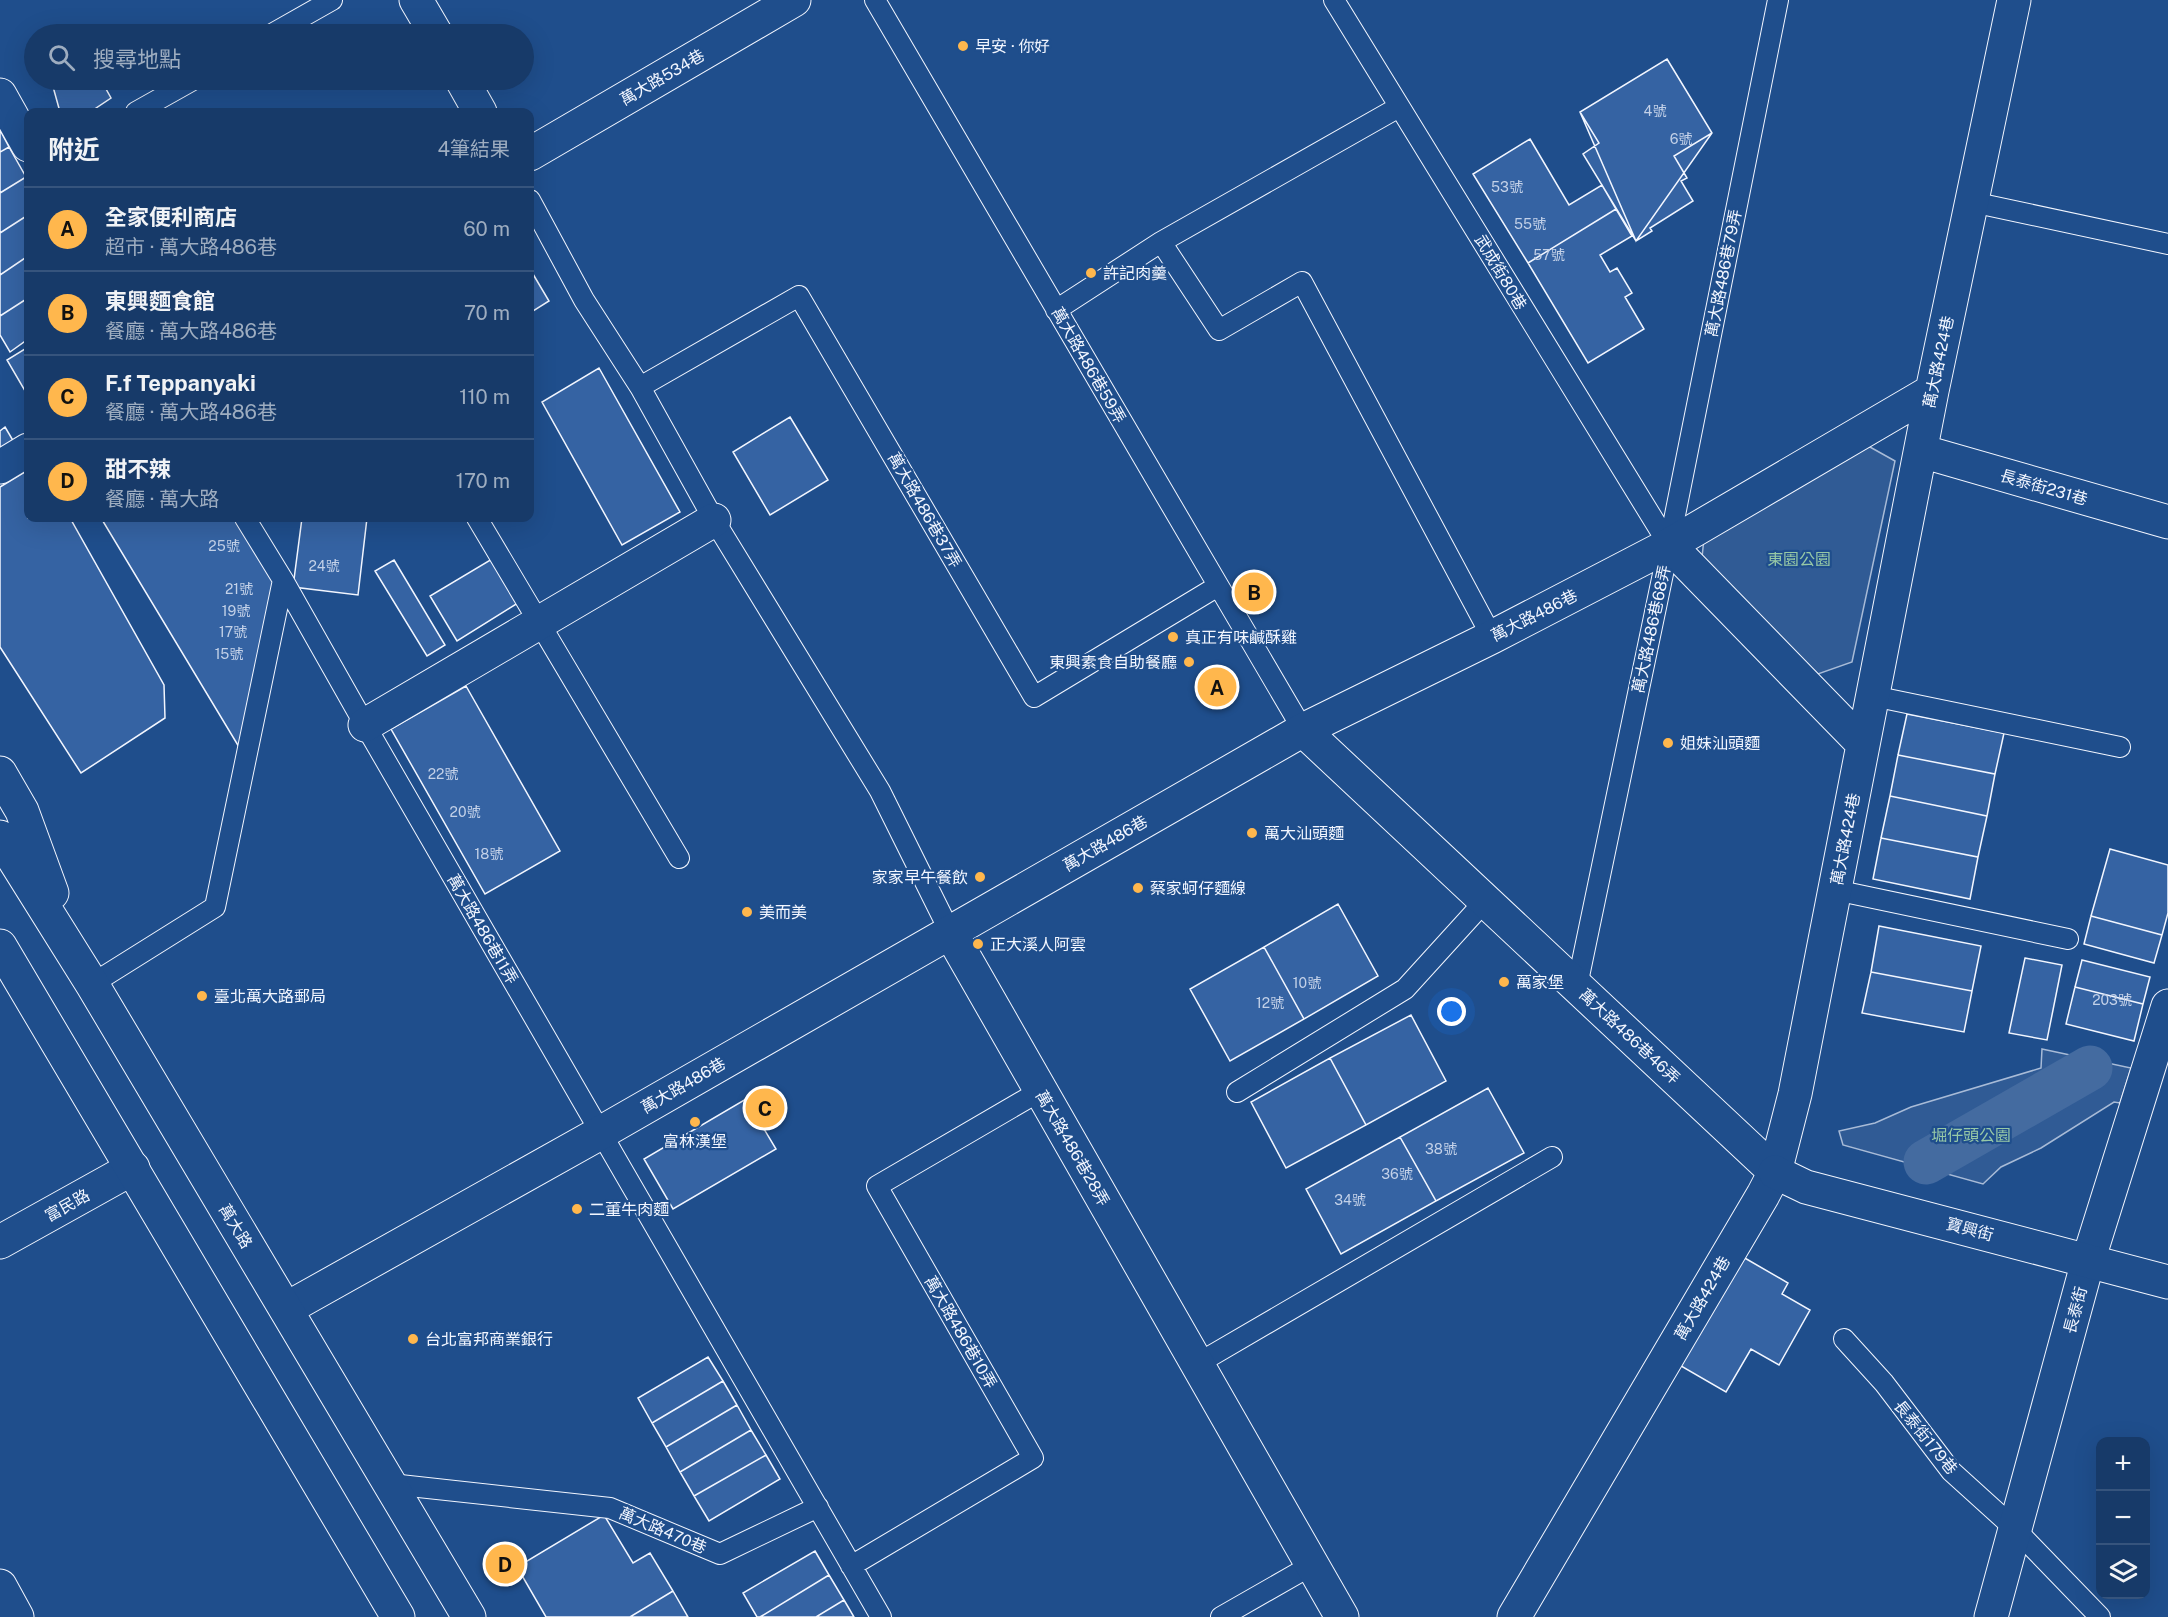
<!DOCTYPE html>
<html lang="zh-TW">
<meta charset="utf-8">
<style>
:root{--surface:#173a69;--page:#20416f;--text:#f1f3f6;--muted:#9eadc0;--line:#36547d;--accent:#ffb74d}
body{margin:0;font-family:"Public Sans","Noto Sans TC",sans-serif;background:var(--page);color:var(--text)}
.controls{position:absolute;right:18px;bottom:18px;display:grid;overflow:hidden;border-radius:12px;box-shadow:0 6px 24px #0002}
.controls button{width:54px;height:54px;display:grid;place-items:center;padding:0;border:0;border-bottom:2px solid var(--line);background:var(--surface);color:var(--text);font:30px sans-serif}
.you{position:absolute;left:1452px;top:1012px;width:21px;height:21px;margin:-15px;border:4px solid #fff;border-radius:50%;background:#1a73e8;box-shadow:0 0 0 9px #1a73e833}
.badge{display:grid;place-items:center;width:39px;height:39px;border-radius:50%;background:var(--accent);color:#111;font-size:20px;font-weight:700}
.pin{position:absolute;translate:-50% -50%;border:3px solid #fff;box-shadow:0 2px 6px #0006}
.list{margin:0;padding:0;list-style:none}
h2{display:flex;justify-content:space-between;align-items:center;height:78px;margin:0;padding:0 24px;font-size:26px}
h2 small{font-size:20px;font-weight:400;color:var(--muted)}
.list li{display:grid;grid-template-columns:39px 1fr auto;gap:18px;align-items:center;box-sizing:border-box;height:84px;padding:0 24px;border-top:2px solid var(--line)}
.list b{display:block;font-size:22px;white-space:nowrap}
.list p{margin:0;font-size:20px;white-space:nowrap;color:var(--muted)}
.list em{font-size:20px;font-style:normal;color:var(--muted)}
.icon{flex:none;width:33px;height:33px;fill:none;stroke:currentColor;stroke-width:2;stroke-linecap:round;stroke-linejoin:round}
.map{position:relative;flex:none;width:2168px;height:1617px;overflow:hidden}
.search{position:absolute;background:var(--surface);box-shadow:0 6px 24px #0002;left:24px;top:24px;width:510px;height:66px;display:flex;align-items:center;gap:15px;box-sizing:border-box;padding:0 21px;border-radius:33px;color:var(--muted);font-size:22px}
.panel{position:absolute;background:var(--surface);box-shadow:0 6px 24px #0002;left:24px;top:108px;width:510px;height:414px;border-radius:12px}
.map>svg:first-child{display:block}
</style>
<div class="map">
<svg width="2168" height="1617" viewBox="0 0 2168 1617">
<rect width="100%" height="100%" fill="#1f4e8c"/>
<path fill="#305b95" stroke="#a8bbd7" stroke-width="1.5" d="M1861,442L1895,461L1852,662L1818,674L1701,567L1705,529Z
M2042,1049L2131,1068L2120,1103L2114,1102L2041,1148L2001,1167L1983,1184L1843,1145L1839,1131L1875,1123L1911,1107L2041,1068Z"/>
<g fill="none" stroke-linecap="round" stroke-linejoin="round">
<path stroke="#446ba0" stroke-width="45" d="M1926,1162L2090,1068"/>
</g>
<path fill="#3563a3" stroke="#f2f6ff" stroke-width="1.5" d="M1667,59L1712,133L1674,156L1687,178L1681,181L1693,201L1650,228L1652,231L1636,241L1583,154L1599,143L1580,112Z
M1667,59L1712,133L1636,241L1580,112Z
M57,80H101L111,98L90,112H60L52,83Z
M0,130L9,147L0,152Z
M1530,139L1569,205L1602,185L1616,209L1528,263L1473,174Z
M9,147L26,177L0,193V152Z
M26,177L28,181V215L0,233V193Z
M1616,209L1632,236L1600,255L1610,272L1617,268L1632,293L1625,297L1644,329L1588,363L1528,263Z
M28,215V256L0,275V233Z
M28,256V298L0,316V275Z
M530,269L549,301L530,313Z
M28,298V339L10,352L0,335V316Z
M28,347V396L7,360Z
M599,368L680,512L622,545L542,402Z
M790,417L828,480L770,515L733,452Z
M5,427L21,454L0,467V431Z
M28,470V518H70L164,685L165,718L81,773L0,647V487Z
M101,518H245L283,580L242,752Z
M302,518H367L358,595L293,587Z
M492,559L518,603L457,641L430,596Z
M394,560L445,645L427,656L375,571Z
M466,686L560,851L485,894L391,729Z
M1907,714L2004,733L1995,774L1898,755Z
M1898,755L1995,774L1987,816L1890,796Z
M1890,796L1987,816L1978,857L1881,838Z
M1881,838L1978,857L1970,899L1873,879Z
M2110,849L2168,865V913L2162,935L2091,916Z
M1338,904L1378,976L1304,1019L1264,947Z
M2091,916L2162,935L2154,963L2084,944Z
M1879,926L1981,946L1972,991L1871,972Z
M1264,947L1304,1019L1230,1061L1190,989Z
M2025,958L2062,965L2047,1040L2009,1033Z
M2082,960L2150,977L2143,1004L2075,987Z
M1871,972L1972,991L1964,1032L1862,1013Z
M2075,987L2143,1004L2134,1041L2066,1024Z
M1411,1015L1446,1081L1366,1125L1330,1058Z
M1330,1058L1366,1125L1286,1168L1251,1102Z
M1488,1088L1524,1153L1436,1201L1400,1137Z
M746,1099L776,1149L673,1209L644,1159Z
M1400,1137L1436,1201L1341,1254L1306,1189Z
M1743,1257L1788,1283L1782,1294L1810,1310L1779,1365L1751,1349L1726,1392L1681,1366Z
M708,1357L723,1381L652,1423L638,1398Z
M723,1381L737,1405L666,1447L652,1423Z
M737,1405L751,1430L680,1472L666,1447Z
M751,1430L766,1455L694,1496L680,1472Z
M766,1455L780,1479L709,1521L694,1496Z
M604,1515L633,1563L650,1553L673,1591L630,1617H546L517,1567Z
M815,1551L829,1575L760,1617H757L743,1593Z
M829,1575L844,1600L816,1617H760Z
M673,1591L688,1617H630Z
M844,1600L854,1617H816Z"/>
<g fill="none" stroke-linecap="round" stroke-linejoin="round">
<defs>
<path id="service" d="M875,0L1303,730
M1334,0L1669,545
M272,34L332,0
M136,112L193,80
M530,200L584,300L640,387L714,520L880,791L950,932
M1972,202L2168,244
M1161,242L1219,330L1302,282L1492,637
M1056,310L1161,242L1399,107
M640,387L799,296L1034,697L1218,586
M245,518L283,580L365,725L881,1617
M477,518L679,858
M1873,696L2120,747
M1835,890L2068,939
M92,984L215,907L283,580
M1577,986L1669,545L1778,0
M1237,1092L1405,989L1485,901
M1844,1339L1884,1383L1951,1471L2015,1529L2100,1617
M1197,1364L1552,1157
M391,1484L610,1508L720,1554L818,1507
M851,1566L1033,1458L877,1186L1040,1091
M1221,1617L1312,1565"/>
<path id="minor" d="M416,0L436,34
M462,80L480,112
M0,95L28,145
M530,154L794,0
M1921,451L2168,522
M0,467L28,450
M1669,545L1863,744
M365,725L714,520
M1303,730L1775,1172
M950,932L1342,1617
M0,1242L133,1168
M286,1309L602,1132L1303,730L1492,637L1669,545L1932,391
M0,1586L17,1617
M1514,1617L1763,1195L1775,1172L1795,1094L1932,391L2014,0
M1991,1617L2088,1261L2168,1006"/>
<path id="tertiary" d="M1775,1172L1806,1187L2168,1282"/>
<path id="secondary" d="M0,773L22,811L52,893
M0,837L92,984L469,1617
M0,946L398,1617"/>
</defs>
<use href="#service" stroke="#f2f6ff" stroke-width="22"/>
<use href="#minor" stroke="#f2f6ff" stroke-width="35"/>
<use href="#tertiary" stroke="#f2f6ff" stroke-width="35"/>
<use href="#secondary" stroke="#f2f6ff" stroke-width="35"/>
<use href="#service" stroke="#1f4e8c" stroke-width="20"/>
<use href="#minor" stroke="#1f4e8c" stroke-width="33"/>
<use href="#tertiary" stroke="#1f4e8c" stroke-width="33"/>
<use href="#secondary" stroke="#1f4e8c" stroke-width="33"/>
</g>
<g fill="#ffb74d" stroke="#1f4e8c" stroke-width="2">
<circle cx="963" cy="46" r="6"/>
<circle cx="1091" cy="273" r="6"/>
<circle cx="1173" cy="637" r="6"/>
<circle cx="1189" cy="662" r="6"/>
<circle cx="1668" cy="743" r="6"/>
<circle cx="1252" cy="833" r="6"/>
<circle cx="980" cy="877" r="6"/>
<circle cx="1138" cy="888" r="6"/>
<circle cx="747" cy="912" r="6"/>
<circle cx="978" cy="944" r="6"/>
<circle cx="1504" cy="982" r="6"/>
<circle cx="202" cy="996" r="6"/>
<circle cx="695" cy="1122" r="6"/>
<circle cx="577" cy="1209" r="6"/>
<circle cx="413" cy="1339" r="6"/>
</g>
<g text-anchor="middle" stroke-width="4.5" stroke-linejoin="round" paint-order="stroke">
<g font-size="14" fill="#c3d1e8">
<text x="1655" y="116">4號</text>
<text x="1681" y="144">6號</text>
<text x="1507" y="192">53號</text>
<text x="1530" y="229">55號</text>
<text x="1549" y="260">57號</text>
<text x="224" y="551">25號</text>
<text x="324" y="571">24號</text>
<text x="239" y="594">21號</text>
<text x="236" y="616">19號</text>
<text x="233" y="637">17號</text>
<text x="229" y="659">15號</text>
<text x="443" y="779">22號</text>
<text x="465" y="817">20號</text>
<text x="489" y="859">18號</text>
<text x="1307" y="988">10號</text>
<text x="2112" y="1005">203號</text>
<text x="1270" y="1008">12號</text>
<text x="1441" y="1154">38號</text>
<text x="1397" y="1179">36號</text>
<text x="1350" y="1205">34號</text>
</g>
<g font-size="16" fill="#f2f6ff" stroke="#1f4e8c" text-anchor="start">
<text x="975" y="52">早安 · 你好</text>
<text x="1103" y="279">許記肉羹</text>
<text x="1185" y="643">真正有味鹹酥雞</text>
<text x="1177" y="668" text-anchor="end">東興素食自助餐廳</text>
<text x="1680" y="749">姐妹汕頭麵</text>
<text x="1264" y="839">萬大汕頭麵</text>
<text x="968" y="883" text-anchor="end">家家早午餐飲</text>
<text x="1150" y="894">蔡家蚵仔麵線</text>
<text x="759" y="918">美而美</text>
<text x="990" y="950">正大溪人阿雲</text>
<text x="1516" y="988">萬家堡</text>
<text x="214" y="1002">臺北萬大路郵局</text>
<text x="695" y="1147" text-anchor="middle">富林漢堡</text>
<text x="589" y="1215">二董牛肉麵</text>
<text x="425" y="1345">台北富邦商業銀行</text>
</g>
<g font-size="16" fill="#f2f6ff" stroke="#1f4e8c">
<text transform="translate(662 77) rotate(-30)" y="6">萬大路534巷</text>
<text transform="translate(1501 272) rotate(59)" y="6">武成街80巷</text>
<text transform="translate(1723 273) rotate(-79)" y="6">萬大路486巷79弄</text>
<text transform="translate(1938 362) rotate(-78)" y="6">萬大路424巷</text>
<text transform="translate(1089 365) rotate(60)" y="6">萬大路486巷59弄</text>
<text transform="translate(2044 487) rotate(16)" y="6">長泰街231巷</text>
<text transform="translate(925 510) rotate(60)" y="6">萬大路486巷37弄</text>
<text transform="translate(1534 615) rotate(-27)" y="6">萬大路486巷</text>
<text transform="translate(1651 629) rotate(-78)" y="6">萬大路486巷68弄</text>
<text transform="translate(1845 839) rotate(-79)" y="6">萬大路424巷</text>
<text transform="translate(1105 843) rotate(-30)" y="6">萬大路486巷</text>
<text transform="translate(483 929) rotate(60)" y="6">萬大路486巷11弄</text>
<text transform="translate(1630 1036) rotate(43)" y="6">萬大路486巷46弄</text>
<text transform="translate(683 1085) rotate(-30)" y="6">萬大路486巷</text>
<text transform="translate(1073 1148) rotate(60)" y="6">萬大路486巷28弄</text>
<text transform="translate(67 1205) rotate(-29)" y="6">富民路</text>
<text transform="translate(236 1226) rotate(59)" y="6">萬大路</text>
<text transform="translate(1970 1229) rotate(15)" y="6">寶興街</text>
<text transform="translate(1702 1298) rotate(-60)" y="6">萬大路424巷</text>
<text transform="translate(2075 1310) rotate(-75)" y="6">長泰街</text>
<text transform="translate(961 1332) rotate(60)" y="6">萬大路486巷10弄</text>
<text transform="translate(1926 1437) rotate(51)" y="6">長泰街179巷</text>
<text transform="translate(663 1530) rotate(23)" y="6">萬大路470巷</text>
</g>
<g font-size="16" fill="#97c8a6" stroke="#1f4e8c">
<text x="1799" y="565">東園公園</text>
<text x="1971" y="1141">堀仔頭公園</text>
</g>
</g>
</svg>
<div class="controls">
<button>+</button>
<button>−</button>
<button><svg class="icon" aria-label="layers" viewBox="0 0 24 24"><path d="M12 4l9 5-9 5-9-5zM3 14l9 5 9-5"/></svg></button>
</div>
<div class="you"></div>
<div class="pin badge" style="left:1217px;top:687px">A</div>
<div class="pin badge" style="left:1254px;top:592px">B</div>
<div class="pin badge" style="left:765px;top:1108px">C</div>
<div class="pin badge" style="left:505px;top:1564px">D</div>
<div class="search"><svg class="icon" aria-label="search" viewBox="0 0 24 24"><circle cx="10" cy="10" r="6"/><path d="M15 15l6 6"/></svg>搜尋地點</div>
<section class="panel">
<h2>附近<small>4筆結果</small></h2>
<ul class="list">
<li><span class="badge">A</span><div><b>全家便利商店</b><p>超市 · 萬大路486巷</p></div><em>60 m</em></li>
<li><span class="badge">B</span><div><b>東興麵食館</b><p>餐廳 · 萬大路486巷</p></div><em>70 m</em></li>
<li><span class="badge">C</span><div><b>F.f Teppanyaki</b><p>餐廳 · 萬大路486巷</p></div><em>110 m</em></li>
<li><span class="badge">D</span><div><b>甜不辣</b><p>餐廳 · 萬大路</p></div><em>170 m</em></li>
</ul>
</section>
</div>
